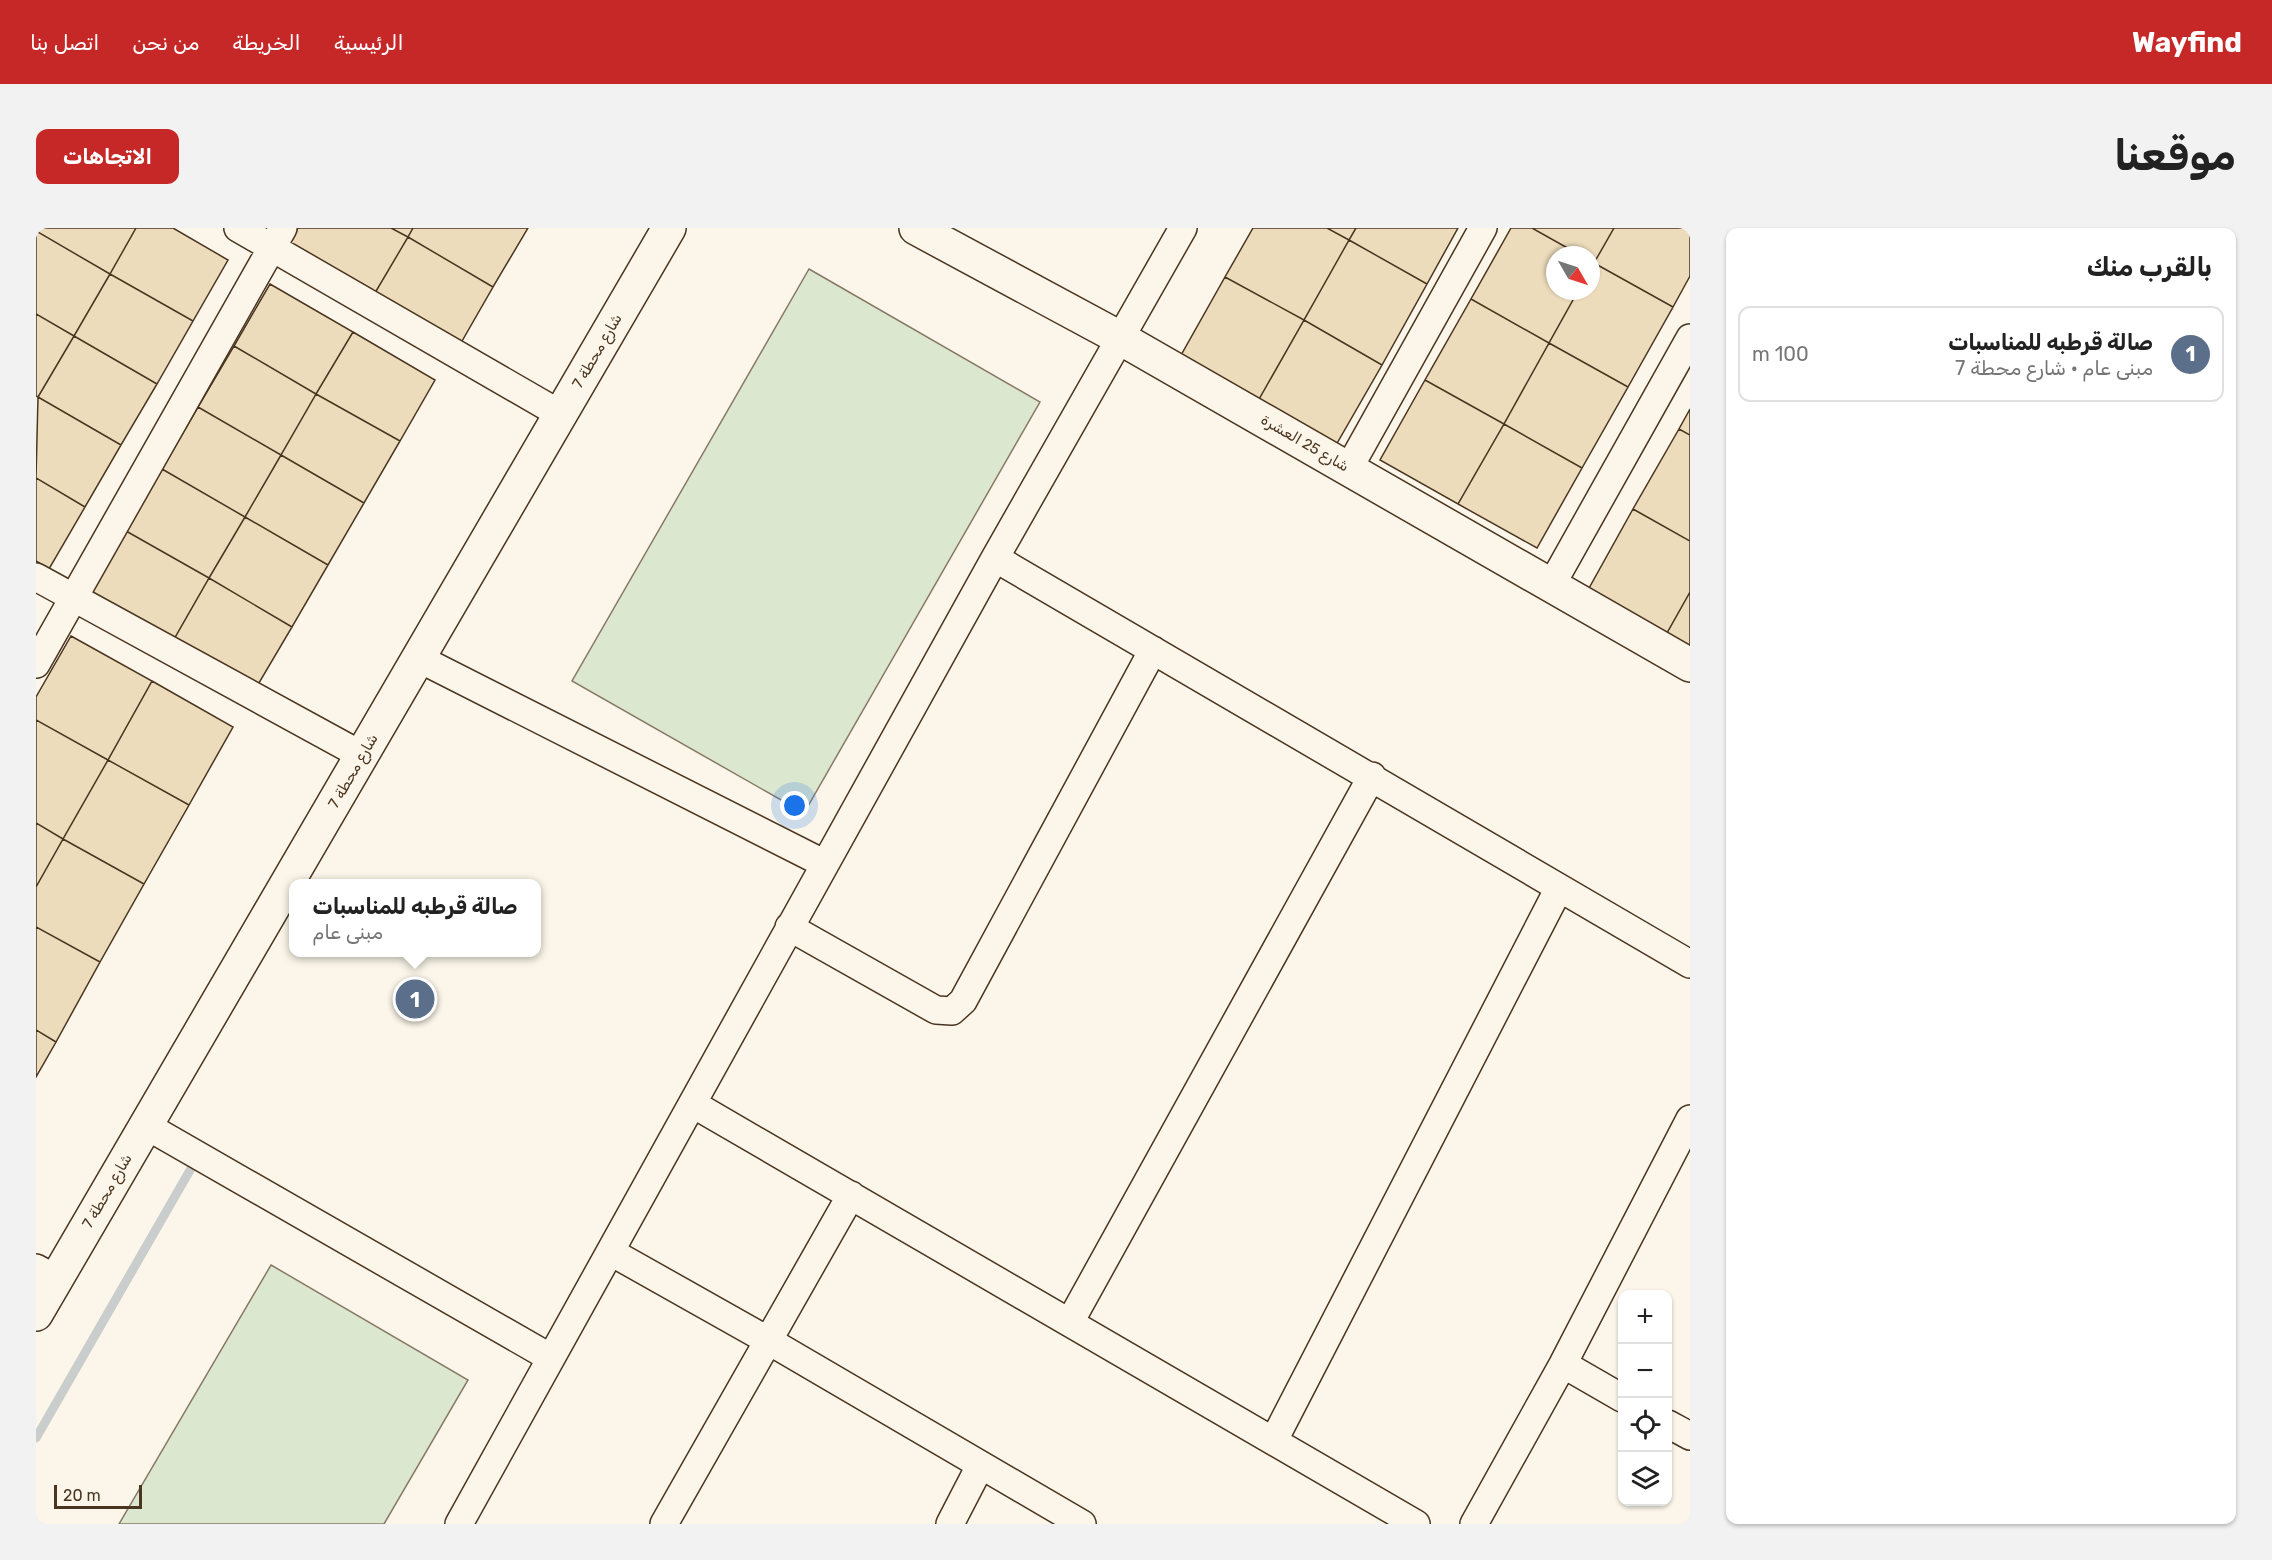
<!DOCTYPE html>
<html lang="ar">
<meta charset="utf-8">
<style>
:root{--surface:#fff;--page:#f2f2f2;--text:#222;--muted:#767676;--line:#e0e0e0;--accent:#c62828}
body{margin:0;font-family:Rubik,"Noto Naskh Arabic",sans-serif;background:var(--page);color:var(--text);direction:rtl}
.controls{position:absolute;right:18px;bottom:18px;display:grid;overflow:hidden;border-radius:12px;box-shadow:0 2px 4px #0004}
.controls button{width:54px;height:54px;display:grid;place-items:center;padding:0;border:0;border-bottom:2px solid var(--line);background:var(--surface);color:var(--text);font:30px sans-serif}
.compass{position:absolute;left:1510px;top:18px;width:54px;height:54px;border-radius:50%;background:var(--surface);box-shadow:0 2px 4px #0004;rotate:129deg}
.scale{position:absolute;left:18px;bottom:15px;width:88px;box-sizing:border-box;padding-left:6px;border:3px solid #4a3520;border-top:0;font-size:16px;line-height:21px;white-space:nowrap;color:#4a3520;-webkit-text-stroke:4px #fbf6e9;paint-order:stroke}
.you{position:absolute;left:759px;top:578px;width:21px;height:21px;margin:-15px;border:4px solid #fff;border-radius:50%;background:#1a73e8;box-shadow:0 0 0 9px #1a73e833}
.badge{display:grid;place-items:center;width:39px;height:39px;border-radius:50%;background:var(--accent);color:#fff;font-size:20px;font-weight:700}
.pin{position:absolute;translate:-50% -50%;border:3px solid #fff;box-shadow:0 2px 6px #0006}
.popup{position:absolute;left:253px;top:651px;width:252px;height:78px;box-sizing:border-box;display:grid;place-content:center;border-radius:12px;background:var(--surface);filter:drop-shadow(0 2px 4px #0005);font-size:20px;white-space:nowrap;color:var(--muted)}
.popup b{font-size:22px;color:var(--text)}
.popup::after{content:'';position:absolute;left:50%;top:100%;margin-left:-12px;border:12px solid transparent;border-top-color:var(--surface)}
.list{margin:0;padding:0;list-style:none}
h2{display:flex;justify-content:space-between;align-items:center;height:78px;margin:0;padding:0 24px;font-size:26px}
h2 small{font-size:20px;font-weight:400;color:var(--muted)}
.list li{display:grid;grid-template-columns:39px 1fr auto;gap:18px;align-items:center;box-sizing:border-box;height:96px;margin:0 12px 12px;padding:0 12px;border:2px solid var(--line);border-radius:12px}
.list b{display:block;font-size:22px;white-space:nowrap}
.list p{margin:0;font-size:20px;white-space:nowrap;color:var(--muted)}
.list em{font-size:20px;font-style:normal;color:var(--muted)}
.icon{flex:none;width:33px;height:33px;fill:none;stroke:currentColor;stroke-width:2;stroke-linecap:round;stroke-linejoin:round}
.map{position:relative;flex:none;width:1654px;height:1296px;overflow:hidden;direction:ltr;border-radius:12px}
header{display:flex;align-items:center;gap:36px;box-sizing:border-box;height:84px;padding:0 30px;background:var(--accent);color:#fff}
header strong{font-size:28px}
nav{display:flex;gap:33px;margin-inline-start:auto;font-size:21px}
.intro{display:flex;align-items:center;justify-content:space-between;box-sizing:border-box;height:144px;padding:0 36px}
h1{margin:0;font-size:42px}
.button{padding:15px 27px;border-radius:12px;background:var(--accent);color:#fff;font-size:21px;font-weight:700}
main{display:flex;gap:36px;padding:0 36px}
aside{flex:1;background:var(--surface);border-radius:12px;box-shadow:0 2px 4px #0004}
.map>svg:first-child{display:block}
</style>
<header>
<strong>Wayfind</strong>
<nav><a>الرئيسية</a><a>الخريطة</a><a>من نحن</a><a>اتصل بنا</a></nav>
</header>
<div class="intro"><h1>موقعنا</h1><a class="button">الاتجاهات</a></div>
<main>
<aside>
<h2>بالقرب منك<small></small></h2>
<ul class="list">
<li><span class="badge" style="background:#5c6f8a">1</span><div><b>صالة قرطبه للمناسبات</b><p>مبنى عام · شارع محطة 7</p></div><em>100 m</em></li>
</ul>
</aside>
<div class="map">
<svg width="1654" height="1296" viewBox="0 0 1654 1296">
<rect width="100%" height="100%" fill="#fbf6e9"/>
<path fill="#dce7d0" stroke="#887966" stroke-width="1.5" d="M773,41L1004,174L768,585L536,453Z
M235,1037L432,1152L348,1296H83Z"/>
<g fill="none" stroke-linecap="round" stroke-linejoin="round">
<path stroke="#c9cecd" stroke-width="9" d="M0,1210L157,937"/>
</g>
<path fill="#ecdcbc" stroke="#4a3520" stroke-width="1.5" d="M0,0H100L74,46L0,3Z
M100,0H137L192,32L157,93L74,46Z
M262,0H355L372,9L336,70L250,20Z
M355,0H377L372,9Z
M377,0H492L457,59L372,9Z
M1217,0H1291L1313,12L1268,92L1189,49Z
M1291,0H1320L1313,12Z
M1320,0H1422L1391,56L1313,12Z
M1475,0H1496L1544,27H1519V63H1542L1513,115L1435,71Z
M1496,0H1578L1558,35L1555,33V27H1544Z
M1578,0H1654V48L1637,79L1558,35Z
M0,3L74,46L38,108L0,86Z
M372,9L457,59L422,120L336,70Z
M1313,12L1391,56L1346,137L1268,92Z
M1558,35L1637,79L1592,159L1513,115L1542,63H1555V41Z
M74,46L157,93L121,156L38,108Z
M1189,49L1268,92L1222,173L1144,129Z
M234,56L317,104L280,166L198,118Z
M1435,71L1513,115L1468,196L1389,152Z
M0,86L38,108L2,169L0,168Z
M1268,92L1346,137L1300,217L1222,173Z
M317,104L399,152L364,213L280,166Z
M38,108L121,156L85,217L2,169Z
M1513,115L1592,159L1546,240L1468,196Z
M198,118L280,166L245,227L162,179Z
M1389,152L1468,196L1422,276L1344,232Z
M280,166L364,213L328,275L245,227Z
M2,169L85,217L49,279L0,250Z
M162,179L245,227L209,289L126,241Z
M1654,181V207L1643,201Z
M1468,196L1546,240L1501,320L1422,276Z
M1643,201L1654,207V313L1597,281Z
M245,227L328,275L292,337L209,289Z
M126,241L209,289L173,350L90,303Z
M0,250L49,279L13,341L0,333Z
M1597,281L1654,313V364L1631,405L1552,362Z
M209,289L292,337L256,399L173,350Z
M90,303L173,350L137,413L54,364Z
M173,350L256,399L220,460L137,413Z
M1654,364V419L1631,405Z
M35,408L116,453L72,532L0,492V469Z
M116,453L197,499L153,577L72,532Z
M0,492L72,532L27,611L0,595Z
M72,532L153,577L108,656L27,611Z
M0,595L27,611L0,659Z
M27,611L108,656L64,734L0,699V659Z
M0,699L64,734L20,814L0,802Z
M0,802L20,814L0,849Z"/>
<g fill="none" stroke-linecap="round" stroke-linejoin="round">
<defs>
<path id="street" d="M202,0L524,186
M1313,240L1447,0
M959,330L1654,736
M0,349L327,528
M1516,356L1654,110
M382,430L789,636
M0,436L247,0
M753,699L900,782L916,783L927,773L1117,422
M657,876L1380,1296
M109,897L515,1130
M575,1024L733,1113L1046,1296
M0,1040L20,1051
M1034,1094L1336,548
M1527,1136L1586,1170
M1632,1196L1654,1208
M1238,1212L1523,660
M423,1296L959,330L1147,0
M628,1296L815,967
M914,1296L944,1238
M1438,1296L1527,1136L1654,891"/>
<path id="secondary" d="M880,0L1084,110L1654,437
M0,1086L633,0"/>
</defs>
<use href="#street" stroke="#4a3520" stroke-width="30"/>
<use href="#secondary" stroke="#4a3520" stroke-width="36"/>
<use href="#street" stroke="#fbf6e9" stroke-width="27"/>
<use href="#secondary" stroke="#fbf6e9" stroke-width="33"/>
</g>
<g text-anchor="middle" stroke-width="4.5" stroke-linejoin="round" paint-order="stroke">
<g font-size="15" fill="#4a3520" stroke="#fbf6e9">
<text transform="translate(561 123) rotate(-60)" y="5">شارع محطة 7</text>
<text transform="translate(1269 215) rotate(30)" y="5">شارع 25 العشرة</text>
<text transform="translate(317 543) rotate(-60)" y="5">شارع محطة 7</text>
<text transform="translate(71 963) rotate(-60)" y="5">شارع محطة 7</text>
</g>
</g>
</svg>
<div class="controls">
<button>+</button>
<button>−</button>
<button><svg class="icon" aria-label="locate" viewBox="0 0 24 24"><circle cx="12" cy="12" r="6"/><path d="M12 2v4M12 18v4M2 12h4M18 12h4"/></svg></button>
<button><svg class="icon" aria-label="layers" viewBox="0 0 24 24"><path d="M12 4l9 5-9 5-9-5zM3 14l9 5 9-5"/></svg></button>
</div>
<svg class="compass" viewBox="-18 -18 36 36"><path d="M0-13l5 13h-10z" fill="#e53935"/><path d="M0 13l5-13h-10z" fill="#767676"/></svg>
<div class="scale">20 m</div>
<div class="you"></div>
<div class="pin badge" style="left:379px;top:771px;background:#5c6f8a">1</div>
<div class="popup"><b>صالة قرطبه للمناسبات</b>مبنى عام</div>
</div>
</main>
